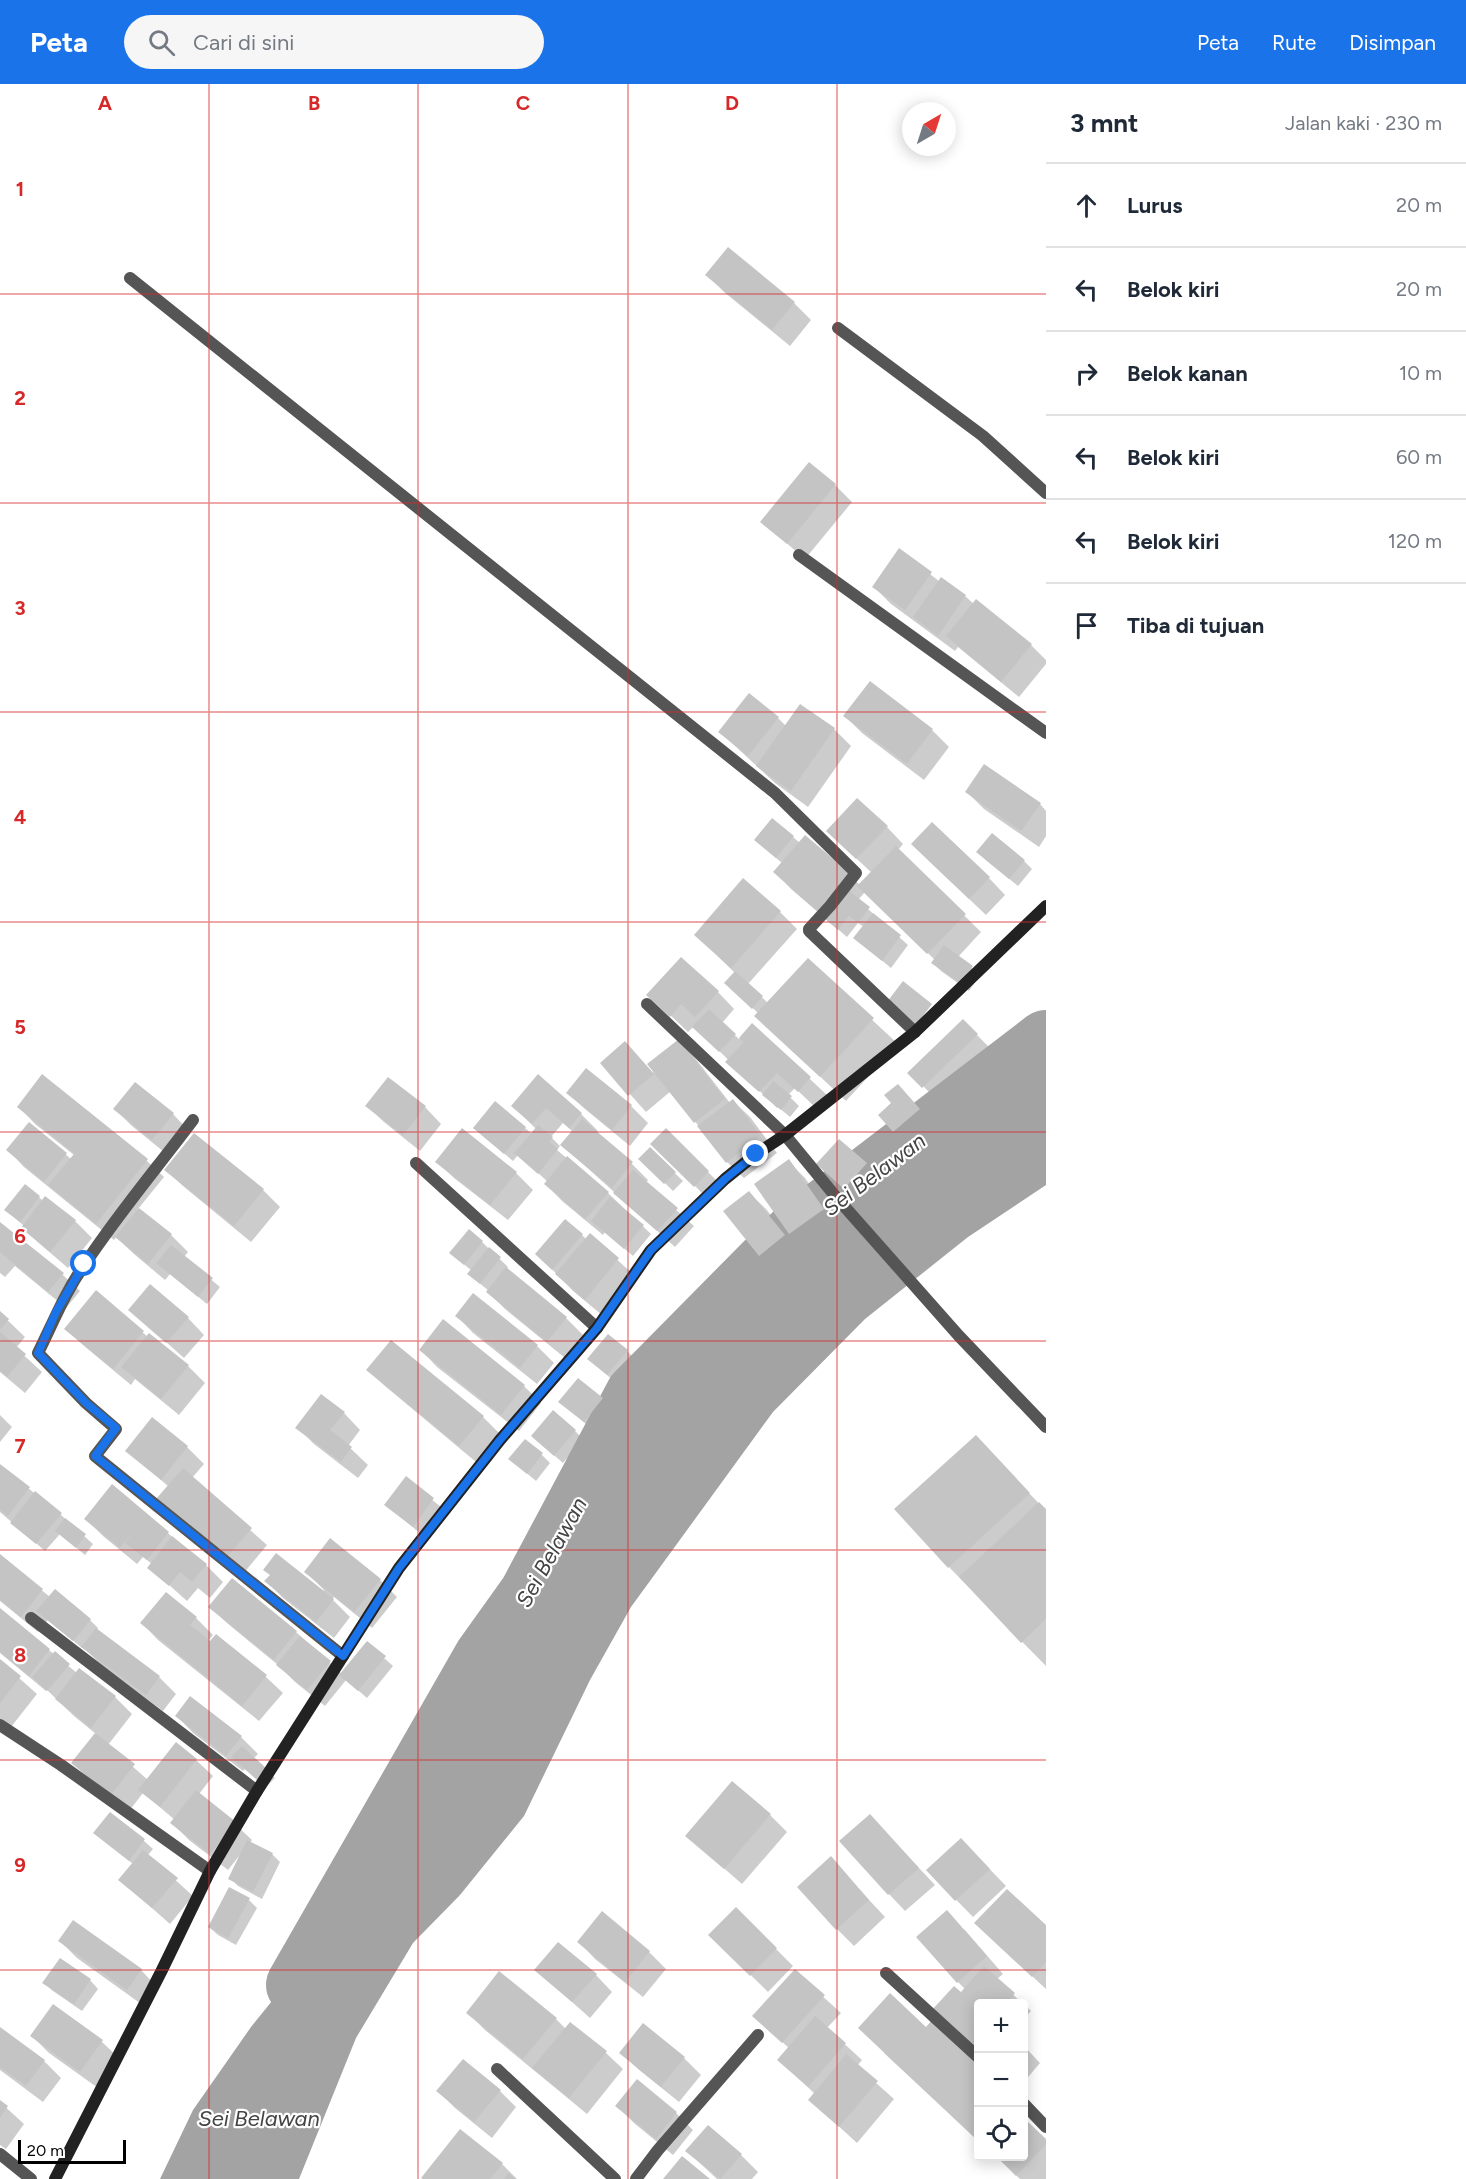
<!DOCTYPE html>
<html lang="id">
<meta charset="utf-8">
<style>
:root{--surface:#fff;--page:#f6f6f7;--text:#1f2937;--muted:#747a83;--line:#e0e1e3;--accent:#1a73e8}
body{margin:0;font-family:Figtree,sans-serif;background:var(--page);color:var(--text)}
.controls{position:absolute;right:18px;bottom:18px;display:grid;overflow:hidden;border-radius:6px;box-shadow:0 3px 15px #0003}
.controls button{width:54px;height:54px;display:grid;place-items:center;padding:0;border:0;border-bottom:2px solid var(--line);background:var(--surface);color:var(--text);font:30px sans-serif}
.compass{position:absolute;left:902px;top:18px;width:54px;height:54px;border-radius:50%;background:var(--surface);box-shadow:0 3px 15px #0003;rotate:39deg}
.scale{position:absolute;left:18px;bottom:15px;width:108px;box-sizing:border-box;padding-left:6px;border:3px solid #000;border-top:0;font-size:16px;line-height:21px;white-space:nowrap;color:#000;-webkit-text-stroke:4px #fff;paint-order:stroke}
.stop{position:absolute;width:18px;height:18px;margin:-14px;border:4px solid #1a73e8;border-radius:50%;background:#fff}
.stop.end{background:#1a73e8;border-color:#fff;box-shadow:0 2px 6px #0008}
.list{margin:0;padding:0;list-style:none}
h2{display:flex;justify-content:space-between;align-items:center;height:78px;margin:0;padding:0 24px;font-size:26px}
h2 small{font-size:20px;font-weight:400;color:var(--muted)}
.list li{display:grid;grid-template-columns:39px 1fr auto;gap:18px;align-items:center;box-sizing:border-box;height:84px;padding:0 24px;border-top:2px solid var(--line)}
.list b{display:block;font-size:22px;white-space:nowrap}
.list em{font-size:20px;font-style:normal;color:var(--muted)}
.icon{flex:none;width:33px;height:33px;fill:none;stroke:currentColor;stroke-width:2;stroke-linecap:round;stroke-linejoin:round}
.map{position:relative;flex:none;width:1046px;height:2095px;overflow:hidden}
header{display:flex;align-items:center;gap:36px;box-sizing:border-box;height:84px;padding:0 30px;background:var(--accent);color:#fff}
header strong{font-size:28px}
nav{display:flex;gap:33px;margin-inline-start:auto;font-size:21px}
.search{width:420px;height:54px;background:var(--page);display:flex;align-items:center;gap:15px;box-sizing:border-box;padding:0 21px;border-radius:33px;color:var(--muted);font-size:22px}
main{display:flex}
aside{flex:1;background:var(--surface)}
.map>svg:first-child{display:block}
</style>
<header>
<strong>Peta</strong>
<div class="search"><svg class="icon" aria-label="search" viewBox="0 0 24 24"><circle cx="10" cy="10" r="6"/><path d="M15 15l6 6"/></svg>Cari di sini</div>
<nav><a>Peta</a><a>Rute</a><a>Disimpan</a></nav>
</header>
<main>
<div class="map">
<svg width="1046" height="2095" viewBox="0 0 1046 2095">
<rect width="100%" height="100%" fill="#fff"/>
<path fill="#a3a3a3" d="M1046,958V1101L968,1153L865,1235L773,1328L631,1523L590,1596L524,1732L460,1811L413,1859L356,1954L299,2095H160L193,2026L251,1943L297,1886L349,1816L383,1762L462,1630L565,1449L682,1299L763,1215L951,1055Z"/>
<path fill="#0003" d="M707,191L794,219L811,236L790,262L724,208Z
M835,401L852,418L805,475L762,438Z
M900,466L940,498L965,512L974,520L1031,561L1046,576V580L1019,613L958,563L955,567L891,520L874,503Z
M801,622L834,645L851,662L808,723L775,699L720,648L778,634L786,642Z
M845,632L932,646L949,663L924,696L862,649Z
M967,708L1040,720L1046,727V752L1039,763L984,725Z
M887,743L903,760L898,766L981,848L958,873L980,891L969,907L941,887L933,879L935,876L865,808L858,816L908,861L891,884L855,854L864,843L858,839L847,853L791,805L775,788L782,779L764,764L793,753L800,759L849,790L860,801L872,789L845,764Z
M986,776L1024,777L1032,785L1018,802Z
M929,777L989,794L1005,811L986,831Z
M780,828L797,845L748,900L768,919L808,876L898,960L846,1017L756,932L758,929L734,907L735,889L696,851Z
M718,908L734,925L722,939L739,955L752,941L827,1011L816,1024L795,1004L788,1011L799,1022L790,1033L778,1023L777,1024L694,942L688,948L648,910Z
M963,937L994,968L940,1019L910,989Z
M679,957L695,974L730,1019L733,1017L750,1033L777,1069L744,1094L727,1078L671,1007L646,1028L602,979L625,959L653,989Z
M587,986L631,1022L648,1039L630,1062L585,1025L568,1009Z
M43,992L147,1077L164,1093L138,1125L171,1151L188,1168L184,1173L220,1203L207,1220L170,1190L165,1196L134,1170L116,1153L114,1156L67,1118L24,1083L8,1066L30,1040L71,1075L74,1071L35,1040L19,1023Z
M538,993L581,1030L598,1047L596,1049L631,1079L648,1096L646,1099L694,1142L675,1163L562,1061L573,1048L563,1039L551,1053L560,1062L557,1066L608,1109L651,1150L633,1172L605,1148L603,1151L562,1117L546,1100L548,1098L518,1071L513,1077L484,1052L525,1044L532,1050L536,1045L513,1022Z
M906,1010L927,1034L902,1055L894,1047Z
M367,1022L425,1023L441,1040L420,1067L384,1038Z
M115,1025L173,1030L189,1047L169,1072L132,1042Z
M666,1046L716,1096L703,1110L653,1060Z
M839,1057L874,1088L853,1112L826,1088Z
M650,1065L683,1097L673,1107L640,1075Z
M788,1077L805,1094L839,1143L807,1166L790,1149Z
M437,1078L516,1089L533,1106L508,1136L454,1094Z
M166,1086L263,1106L280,1123L251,1158L183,1102Z
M749,1109L766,1125L801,1169L777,1188L760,1171Z
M39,1113L43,1117L46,1114L75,1137L92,1154L68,1184L40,1160L23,1144L24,1142L6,1126Z
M0,1140L63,1191L80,1207L66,1224L15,1182L5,1193L0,1189Z
M582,1151L586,1155L590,1151L635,1192L602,1231L573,1207L545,1178Z
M482,1158L508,1183L506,1185L566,1234L583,1251L565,1274L505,1225L488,1208L489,1207L478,1198L472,1187L460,1177Z
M96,1208L148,1253L149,1251L188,1282L205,1299L179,1331L135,1295L131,1301L83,1261L66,1245Z
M474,1211L537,1262L554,1279L537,1300L473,1249L457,1232Z
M130,1226L188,1234L204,1251L184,1274Z
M0,1229L25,1253L16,1264L42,1288L25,1309L0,1288Z
M421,1266L524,1302L541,1319L519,1347L437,1283Z
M627,1267L635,1275L616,1299L598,1283Z
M368,1286L483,1333L500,1350L476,1378L385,1302Z
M602,1316L610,1324L592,1345L569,1326Z
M344,1329L360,1346L348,1362L368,1381L358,1394L314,1360L297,1343Z
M0,1331L12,1343L0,1358Z
M575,1347L583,1355L563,1379L541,1360Z
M976,1353L1046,1427V1582L949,1483Z
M187,1363L204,1380L192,1394L267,1461L243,1490L169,1403L127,1366Z
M542,1371L550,1379L536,1397L510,1375Z
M0,1381L61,1431L93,1460L85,1471L60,1450L45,1467L0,1428Z
M406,1395L441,1423L421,1450L386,1421Z
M86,1435L157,1440L206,1481L223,1498L210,1514L198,1504L187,1517L149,1483L152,1480L143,1473L137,1480L103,1452Z
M0,1472L50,1513L55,1507L90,1536L98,1544L97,1546L159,1593L176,1610L163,1627L100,1580L83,1563L82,1564L48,1536L38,1548L0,1517Z
M306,1488L380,1496L397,1513L372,1544L334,1513L332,1515L350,1533L334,1554L283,1514L266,1497L271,1492L323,1508L324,1506Z
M232,1496L296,1548L342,1590L367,1559L393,1582L367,1614L346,1596L325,1622L295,1598L278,1581L227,1539L210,1523Z
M0,1526L77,1589L115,1613L132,1630L108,1661L148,1696L196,1676L213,1692L199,1710L235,1740L252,1756L250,1759L272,1770L280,1778L262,1815L238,1802L230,1794L239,1772L228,1786L189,1756L172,1739L175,1736L143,1709L129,1727L90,1696L73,1679L96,1650L74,1632L47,1606L46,1607L0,1569Z
M196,1534L213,1551L208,1557L266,1593L283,1609L259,1637L158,1556L142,1539Z
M0,1577L37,1610L11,1643L0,1635Z
M177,1632L241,1653L258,1670L254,1674L275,1694L266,1703L245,1685L243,1687L193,1649Z
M110,1730L144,1757L153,1765L148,1771L193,1812L170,1840L120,1796L133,1780L95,1749Z
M770,1731L787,1748L742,1800L687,1752Z
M870,1732L935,1801L905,1827L889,1810Z
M978,1773L1006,1802L973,1833L928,1787Z
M831,1775L885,1833L854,1862L837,1845Z
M249,1816L257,1824L236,1861L218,1851L209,1843Z
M736,1825L793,1882L768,1908L710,1851Z
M1046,1844V1905L993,1856Z
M964,1845L1003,1890L997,1895L1023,1920H978V1968L965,1905L958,1898Z
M60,1857L141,1886L157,1903L144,1922L77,1874Z
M579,1858L649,1868L666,1885L643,1913L595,1875Z
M536,1886L596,1891L612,1908L590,1934Z
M795,1887L841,1929L827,1944L862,1976L857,1982L894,2015L857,2059L810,2016L815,2010L779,1976L789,1964L771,1948Z
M90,1896L98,1905L82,1927L53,1907L44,1899Z
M1024,1920L1031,1927L1024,1935Z
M53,1922L102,1958L119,1974L98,2004L49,1969L32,1952Z
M468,1929L556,1935L566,1945L571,1940L606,1969L623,1985L587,2030L485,1946Z
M932,1938L978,1981V2056L884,1969L926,1945Z
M0,1945L44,1977L61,1994L43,2018L0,1986Z
M1024,1962L1040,1979L1024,1998Z
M621,1969L684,1974L701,1991L679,2018L638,1985Z
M637,1997L676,2029L693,2046L673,2071L634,2039L617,2022Z
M438,2007H500L516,2023L492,2054L455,2024Z
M0,2018L24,2040L6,2065L0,2061Z
M1024,2036L1046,2057V2095H1020L996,2072H1024Z
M687,2067L741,2071L758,2088L752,2095H717Z
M502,2080L517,2095H425Z"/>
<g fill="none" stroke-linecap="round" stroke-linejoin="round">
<path stroke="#a3a3a3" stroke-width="64" d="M298,1901L486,1573L531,1510L637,1311L799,1147L1046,958"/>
</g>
<path fill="#c4c4c4" d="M728,163L795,218L772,246L705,191Z
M809,378L836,400L787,460L760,438Z
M899,464L932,488L905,526L872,503Z
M941,493L966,511L938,552L913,533Z
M976,515L1032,560L1001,598L946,552Z
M870,597L933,645L907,680L843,632Z
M749,609L779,633L748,672L718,648Z
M800,620L835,644L791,707L756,682Z
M984,680L1041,719L1021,747L965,708Z
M857,714L888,742L856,775L826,747Z
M772,734L794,752L776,774L754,756Z
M932,738L990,793L969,815L911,760Z
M992,749L1025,776L1009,795L976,768Z
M805,751L850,789L817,827L773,788Z
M896,762L966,830L927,870L857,802Z
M743,794L781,827L731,884L694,851Z
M848,806L870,823L858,839L849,832L838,846L825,835Z
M873,829L901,851L882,877L853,854Z
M944,861L973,882L960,899L931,879Z
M681,873L719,907L695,933L681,920L670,933L646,911Z
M808,874L874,934L820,993L754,932Z
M735,887L763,912L752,925L724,899Z
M903,897L932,920L916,941L887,918Z
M709,925L736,950L719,968L692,943Z
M963,935L978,950L922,1004L907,989Z
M752,939L811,993L798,1008L777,989L759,1008L725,978L744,958L739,954Z
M679,955L725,1015L694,1039L647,980Z
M625,957L654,990L628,1012L600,979Z
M586,984L632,1021L612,1046L566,1009Z
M42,990L148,1075L96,1140L48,1101L74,1070L82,1076L17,1023Z
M538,990L582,1029L569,1044L546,1024L532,1040L511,1022Z
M388,993L426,1022L403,1051L365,1022Z
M773,997L792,1012L781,1026L762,1011Z
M135,998L174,1029L152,1056L113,1025Z
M898,1000L920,1025L893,1048L878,1031L891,1019L884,1011Z
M733,1015L761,1052L726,1079L697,1042Z
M495,1017L526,1043L504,1070L473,1044Z
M582,1035L633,1078L612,1104L560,1061Z
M29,1038L67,1069L44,1098L6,1066Z
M538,1041L553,1053L549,1058L558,1065L538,1090L514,1069Z
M462,1044L517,1088L490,1121L435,1078Z
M666,1044L709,1087L694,1103L650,1060Z
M194,1049L264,1105L234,1142L164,1086Z
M839,1055L867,1079L844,1105L816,1080Z
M650,1063L676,1088L664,1100L638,1075Z
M567,1072L609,1108L585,1135L544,1100Z
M789,1075L824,1125L789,1150L754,1100Z
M633,1086L678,1124L657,1147L613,1109Z
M25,1100L40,1112L20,1138L4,1126Z
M749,1107L785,1151L759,1172L723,1127Z
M45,1112L76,1136L50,1168L21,1144Z
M610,1113L644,1141L624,1165L591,1137Z
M139,1124L172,1150L148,1180L115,1153Z
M565,1135L583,1150L552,1186L535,1170Z
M0,1138L64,1189L48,1208L0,1168Z
M469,1145L483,1157L464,1181L449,1169Z
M590,1149L619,1174L585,1216L555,1190Z
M171,1161L213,1194L198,1213L156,1179Z
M489,1163L501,1173L480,1200L467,1190Z
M506,1183L567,1233L547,1258L486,1208Z
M150,1200L189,1233L166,1259L128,1226Z
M96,1206L144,1247L113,1285L64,1245Z
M473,1209L538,1261L520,1284L455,1232Z
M0,1227L9,1235L0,1246Z
M443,1235L525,1301L501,1331L419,1266Z
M0,1248L26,1270L7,1293L0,1287Z
M149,1249L189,1281L161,1315L121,1283Z
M608,1250L628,1266L607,1291L587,1275Z
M391,1256L484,1332L459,1362L366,1286Z
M578,1294L603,1314L584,1338L558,1318Z
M321,1310L345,1328L330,1346L352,1363L341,1378L295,1344Z
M553,1326L576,1346L554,1372L531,1352Z
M152,1333L188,1362L161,1396L125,1367Z
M976,1351L1030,1409L948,1484L894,1425Z
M525,1355L543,1369L527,1390L508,1375Z
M0,1380L30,1403L8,1432L0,1426Z
M183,1384L252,1444L226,1474L156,1415Z
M406,1392L434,1414L413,1443L384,1421Z
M112,1400L169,1448L147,1476L125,1459L139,1440L120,1464L84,1435Z
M35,1407L62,1429L36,1460L10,1439Z
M1039,1418L1046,1425V1535L1021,1559L959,1493Z
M65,1434L86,1450L76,1464L55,1447Z
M172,1452L207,1480L192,1498L180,1488L169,1502L147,1484Z
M330,1454L381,1495L354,1528L304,1488Z
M276,1469L334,1515L316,1538L264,1497L270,1491L263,1486Z
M0,1470L43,1505L21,1533L0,1516Z
M232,1494L297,1547L274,1576L208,1523Z
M55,1505L91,1535L73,1557L36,1527Z
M166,1508L197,1533L190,1541L210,1557L216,1550L267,1591L242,1622L140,1539Z
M0,1524L50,1565L29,1592L0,1568Z
M96,1544L160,1592L146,1611L81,1563Z
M300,1552L331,1577L307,1606L276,1581Z
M367,1557L386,1572L358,1607L339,1591Z
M55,1567L70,1580L47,1607L32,1593Z
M0,1575L21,1592L0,1619Z
M79,1584L116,1612L91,1644L55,1615Z
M190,1612L242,1652L226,1672L175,1632Z
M95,1649L135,1680L111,1711L71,1679Z
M176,1658L197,1675L160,1723L138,1706Z
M242,1662L267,1685L257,1696L231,1673Z
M732,1697L771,1730L724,1785L685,1752Z
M196,1706L236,1738L210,1770L170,1739Z
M110,1728L145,1755L129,1777L93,1749Z
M870,1730L919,1784L888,1811L839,1757Z
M961,1754L990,1785L955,1817L926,1786Z
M247,1756L273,1769L253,1808L228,1795Z
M143,1766L178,1794L152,1824L118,1796Z
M831,1772L869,1816L836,1846L797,1803Z
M229,1803L250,1814L228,1854L208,1843Z
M1007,1805L1046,1841V1878L1032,1893L974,1839Z
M736,1823L777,1864L750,1892L708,1851Z
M947,1826L987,1872L957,1899L916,1853Z
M602,1827L650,1867L625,1898L577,1858Z
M73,1836L142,1885L127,1906L58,1857Z
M558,1858L597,1890L572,1918L534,1886Z
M60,1874L91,1895L74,1920L42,1899Z
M984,1882L1015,1909L1006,1920H978V1967L931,1927L954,1902L961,1908Z
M795,1885L825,1911L782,1959L752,1932Z
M499,1887L557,1934L523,1975L466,1929Z
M890,1909L926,1943L932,1936L978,1979V2057L858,1944Z
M53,1920L103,1956L80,1988L30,1952Z
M815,1932L846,1959L808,2003L777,1976Z
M570,1938L607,1967L569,2014L532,1984Z
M643,1939L685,1973L661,2003L619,1969Z
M0,1943L45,1976L26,2002L0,1983Z
M846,1970L878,1997L839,2043L808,2016Z
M463,1975L501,2006L474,2038L436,2007Z
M637,1995L677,2028L656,2055L615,2022Z
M0,2016L8,2022L0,2034Z
M1024,2034L1046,2055V2060L1016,2092L996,2072H1024Z
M708,2041L742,2070L720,2095L685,2067Z
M460,2045L503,2079L490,2095H423L421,2094Z
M682,2072L710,2095H663Z
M508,2089L516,2095H504Z"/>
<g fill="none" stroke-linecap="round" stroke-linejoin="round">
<path stroke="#555" stroke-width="12" d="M130,194L775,709L856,789L830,822L809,845V847L915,948
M838,244L983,352L1046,409
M799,471L1046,649
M647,920L785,1051L836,1113L959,1252L1046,1343
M193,1036C157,1084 118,1130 85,1180C65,1208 53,1239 38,1269L86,1319L116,1345L95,1372L343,1572
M416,1079L597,1244
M31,1534L257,1707
M0,1641L61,1681L210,1787
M886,1889L978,1973
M497,1985L615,2095
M1024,2020L1046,2043
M0,2070L31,2095
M636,2095L658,2066L758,1951"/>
<path stroke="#222" stroke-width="12" d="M55,2095L162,1886L210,1787L257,1707L399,1484L500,1356L597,1244L651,1166L725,1095L756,1070L785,1051L915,948L1046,822"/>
</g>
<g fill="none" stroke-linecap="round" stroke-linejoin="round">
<path stroke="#1a73e8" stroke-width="8" d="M84,1180L56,1228L38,1269L86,1319L116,1344L95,1372L343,1572L399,1484L500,1356L597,1244L651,1166L725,1095L756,1070"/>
</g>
<path fill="none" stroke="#d62828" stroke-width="1.5" stroke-opacity="0.55" d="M209,0V2095M418,0V2095M628,0V2095M837,0V2095M0,210H1046M0,419H1046M0,628H1046M0,838H1046M0,1048H1046M0,1257H1046M0,1466H1046M0,1676H1046M0,1886H1046"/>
<g text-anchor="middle" stroke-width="4.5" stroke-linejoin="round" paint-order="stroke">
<g font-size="22" font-style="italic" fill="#444" stroke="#fff">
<text transform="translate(874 1090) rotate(-37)" y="8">Sei Belawan</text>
<text transform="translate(551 1468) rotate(-61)" y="8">Sei Belawan</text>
<text x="259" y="2042">Sei Belawan</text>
</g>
</g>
<g font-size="20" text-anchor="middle" font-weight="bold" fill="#d62828" stroke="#fff" stroke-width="4.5" stroke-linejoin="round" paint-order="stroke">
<text x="105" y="26">A</text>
<text x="314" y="26">B</text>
<text x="523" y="26">C</text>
<text x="732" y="26">D</text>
<text x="20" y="112">1</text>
<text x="20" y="321">2</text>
<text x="20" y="531">3</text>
<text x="20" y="740">4</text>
<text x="20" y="950">5</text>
<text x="20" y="1159">6</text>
<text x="20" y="1369">7</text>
<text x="20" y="1578">8</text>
<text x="20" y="1788">9</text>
</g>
</svg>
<div class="controls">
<button>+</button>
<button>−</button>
<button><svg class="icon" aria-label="locate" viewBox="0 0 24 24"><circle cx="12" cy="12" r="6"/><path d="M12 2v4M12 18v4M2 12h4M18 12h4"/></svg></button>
</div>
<svg class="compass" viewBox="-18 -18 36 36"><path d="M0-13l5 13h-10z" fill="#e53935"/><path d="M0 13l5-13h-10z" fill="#747a83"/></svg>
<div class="scale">20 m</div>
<div class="stop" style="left:84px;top:1180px"></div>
<div class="stop end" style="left:756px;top:1070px"></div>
</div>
<aside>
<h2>3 mnt<small>Jalan kaki · 230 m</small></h2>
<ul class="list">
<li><svg class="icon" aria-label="ahead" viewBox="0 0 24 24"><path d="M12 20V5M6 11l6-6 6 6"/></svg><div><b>Lurus</b></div><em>20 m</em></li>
<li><svg class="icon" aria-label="left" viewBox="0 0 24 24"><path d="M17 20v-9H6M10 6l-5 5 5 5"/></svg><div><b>Belok kiri</b></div><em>20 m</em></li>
<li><svg class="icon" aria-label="right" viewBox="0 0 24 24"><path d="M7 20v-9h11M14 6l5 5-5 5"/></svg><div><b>Belok kanan</b></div><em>10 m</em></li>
<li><svg class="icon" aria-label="left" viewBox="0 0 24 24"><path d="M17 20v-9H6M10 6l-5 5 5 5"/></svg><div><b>Belok kiri</b></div><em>60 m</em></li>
<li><svg class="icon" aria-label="left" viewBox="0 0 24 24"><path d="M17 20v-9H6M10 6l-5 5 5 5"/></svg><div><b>Belok kiri</b></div><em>120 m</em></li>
<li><svg class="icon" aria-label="arrive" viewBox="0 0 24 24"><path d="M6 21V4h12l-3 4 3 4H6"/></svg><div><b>Tiba di tujuan</b></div></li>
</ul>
</aside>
</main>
